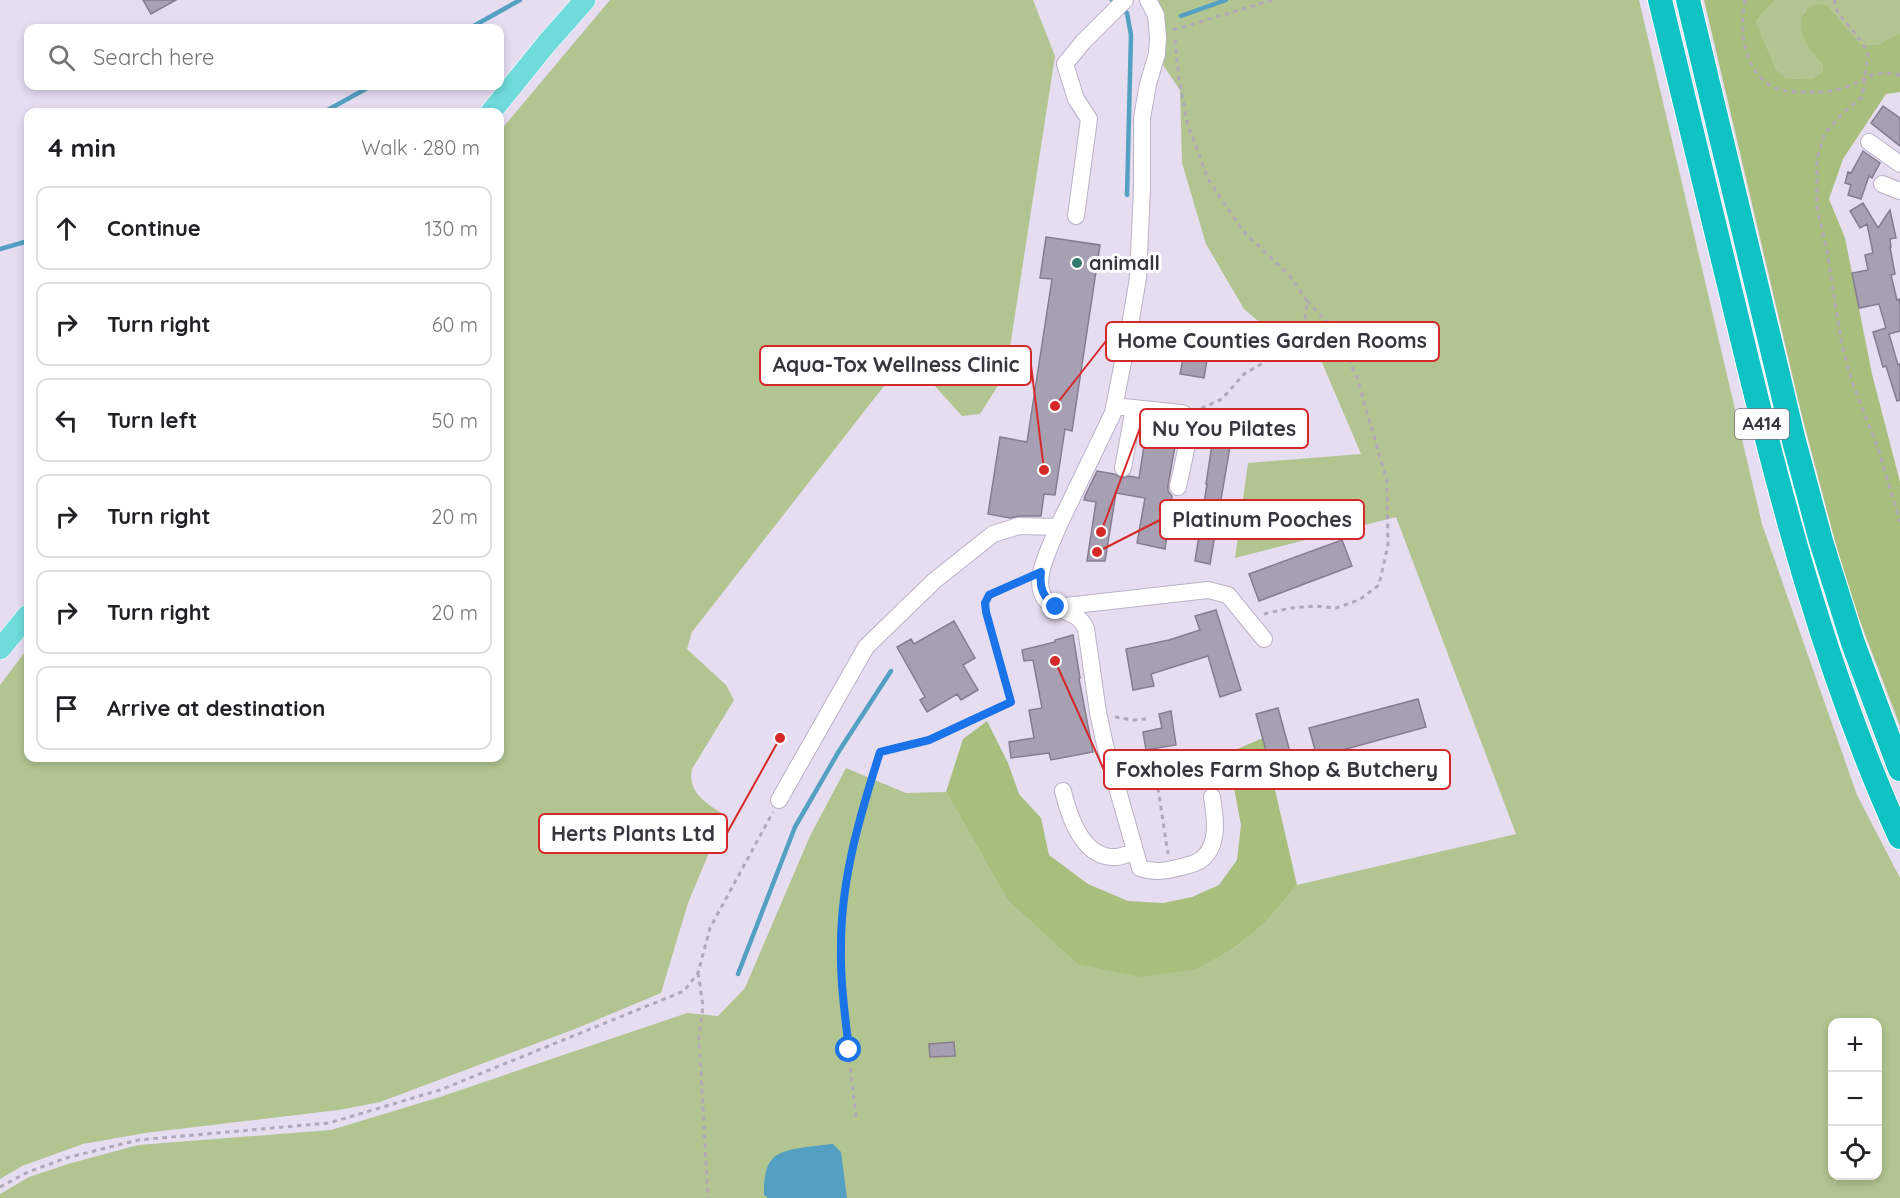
<!DOCTYPE html>
<meta charset="utf-8">
<style>
:root{--surface:#fff;--page:#f6f6f6;--text:#202124;--muted:#757577;--line:#e0e0e0}
body{margin:0;font-family:Quicksand,sans-serif;background:var(--page);color:var(--text)}
.controls{position:absolute;right:18px;bottom:18px;display:grid;overflow:hidden;border-radius:12px;box-shadow:0 3px 9px #0003}
.controls button{width:54px;height:54px;display:grid;place-items:center;padding:0;border:0;border-bottom:2px solid var(--line);background:var(--surface);color:var(--text);font:30px sans-serif}
.stop{position:absolute;width:18px;height:18px;margin:-14px;border:4px solid #1a73e8;border-radius:50%;background:#fff}
.stop.end{background:#1a73e8;border-color:#fff;box-shadow:0 2px 6px #0008}
.list{margin:0;padding:0;list-style:none}
h2{display:flex;justify-content:space-between;align-items:center;height:78px;margin:0;padding:0 24px;font-size:26px}
h2 small{font-size:20px;font-weight:400;color:var(--muted)}
.list li{display:grid;grid-template-columns:39px 1fr auto;gap:18px;align-items:center;box-sizing:border-box;height:84px;margin:0 12px 12px;padding:0 12px;border:2px solid var(--line);border-radius:12px}
.list b{display:block;font-size:22px;white-space:nowrap}
.list em{font-size:20px;font-style:normal;color:var(--muted)}
.icon{flex:none;width:33px;height:33px;fill:none;stroke:currentColor;stroke-width:2;stroke-linecap:round;stroke-linejoin:round}
.map{position:relative;flex:none;width:1900px;height:1198px;overflow:hidden}
.search{position:absolute;background:var(--surface);box-shadow:0 3px 9px #0003;left:24px;top:24px;width:480px;height:66px;display:flex;align-items:center;gap:15px;box-sizing:border-box;padding:0 21px;border-radius:12px;color:var(--muted);font-size:22px}
.panel{position:absolute;background:var(--surface);box-shadow:0 3px 9px #0003;left:24px;top:108px;width:480px;height:654px;border-radius:12px}
.map>svg:first-child{display:block}
</style>
<div class="map">
<svg width="1900" height="1198" viewBox="0 0 1900 1198">
<rect width="100%" height="100%" fill="#e6ddf1"/>
<path fill="#b2c590" fill-rule="evenodd" d="M610,0H1033L1055,56L1006,373L980,414L962,416L905,353L884,386L692,632L687,649L726,685L734,700L692,769C687,794 708,803 725,816L724,825L708,855L688,903L661,993L575,1029L380,1102L339,1110L145,1133L83,1144L22,1166L0,1179V685L28,648V758H500V131Z
M1158,0H1639L1762,524L1857,795L1900,878V1198H0V1194L29,1177L68,1164L138,1145L331,1130L440,1097L687,1013L718,1016L745,988L810,836L846,768L906,793L946,792L1008,901L1077,964L1197,969L1230,951L1263,925L1297,885L1516,834L1396,517L1235,558L1248,463L1361,454L1320,358L1289,347L1244,309L1206,244L1182,163L1180,90L1163,65L1166,32L1163,12ZM1832,1022H1878V1176H1832Z
M1775,0H1900V33L1876,45L1861,44L1828,6L1804,11C1797,35 1810,47 1823,66V71L1811,79H1796L1783,77L1776,69L1756,21Z"/>
<path fill="#a8be7d" d="M1704,0H1775L1756,21L1776,69L1784,77L1796,79H1811L1823,71V66C1816,56 1805,44 1802,33C1797,14 1809,0 1828,6L1861,44L1876,45L1900,33V92L1886,94L1843,159L1829,199L1845,238L1872,374L1900,482V726L1847,587L1801,412Z
M987,721L1008,763L1019,794L1041,818L1049,855L1088,884L1128,901L1163,903L1192,897L1219,885L1237,860L1241,825L1231,772L1216,758L1263,738L1297,885L1263,925L1230,951L1197,969L1141,977L1077,964L1008,901L946,792L963,739Z"/>
<path fill="#53a0c2" d="M833,1144L841,1152L847,1198H768L764,1195C764,1183 764,1167 773,1158C785,1147 817,1146 833,1144Z"/>
<g fill="none" stroke-linecap="round" stroke-linejoin="round">
<path stroke="#53a0c2" stroke-width="4.5" d="M1112,0L1127,13L1131,35L1127,195
M1181,16L1226,0
M470,28L520,0
M324,112L371,86
M0,249L28,241
M738,974L795,827L839,751L891,671"/>
</g>
<path fill="#a79fb2" stroke="#857d8f" stroke-width="1.5" d="M143,0H176L151,14Z
M1883,106L1900,118V146L1871,123Z
M1863,151L1880,163L1872,178L1869,176L1861,199L1848,195L1851,185L1845,183L1848,172L1851,173Z
M1863,203L1878,228L1890,210L1896,238L1890,239L1891,247H1890L1895,274L1891,275L1897,300L1900,299V331L1889,334L1898,365L1900,364V400L1897,401L1886,366L1883,367L1873,332L1886,328L1879,304L1859,308L1852,273L1868,270L1865,255L1873,253L1867,224L1860,228L1850,211Z
M1046,237L1100,245L1072,431L1065,429L1055,495L1044,494L1041,516H1019L1010,518L988,514L1000,437L1027,442L1052,279L1040,278Z
M1186,344L1209,348L1204,378L1180,374Z
M1148,420L1179,424L1168,485V491L1172,496L1165,549L1137,543L1145,498L1116,493L1105,561H1087L1096,502L1084,500L1085,496L1097,471L1114,474L1122,478L1129,476L1139,478Z
M1215,425L1233,429L1210,564L1195,561L1207,484H1206Z
M1342,540L1352,566L1259,601L1249,574Z
M1216,610L1241,690L1220,697L1208,656L1151,674L1154,686L1133,690L1126,649L1169,640L1200,630L1195,616Z
M954,621L975,658L963,665L978,690L961,700L957,694L927,712L920,700L925,697L897,647L911,639L914,644Z
M1073,635L1080,678L1079,679L1093,752L1051,760L1049,753L1011,758L1009,742L1034,738L1029,710L1042,708L1033,660L1024,661L1022,650L1055,642V640Z
M1418,699L1426,727L1317,757L1309,728Z
M1278,708L1293,763L1271,769L1256,714Z
M1171,711L1176,745L1146,750L1143,732L1162,728L1159,714Z
M954,1042L955,1056L930,1057L929,1044Z"/>
<g fill="none" stroke-linecap="round" stroke-linejoin="round">
<defs>
<path id="minor" d="M1869,142L1900,164
M1882,184L1900,191
M1076,216L1089,119L1076,99L1065,64L1083,42L1125,0
M1114,406L1181,413C1184,414 1186,414 1188,418C1193,427 1180,475 1178,487
M1123,468L1134,408
M1058,527C1051,546 1031,580 1045,599C1049,605 1059,608 1065,611C1075,615 1082,619 1086,629L1098,712L1105,745L1140,868C1154,873 1166,871 1181,867C1188,865 1196,864 1202,859C1220,844 1215,817 1212,797
M1057,607L1208,590L1228,595L1264,639
M1063,791C1069,816 1083,859 1116,857C1122,857 1128,854 1134,851
M779,800L866,647L934,581L993,534L1019,526L1058,527L1113,413L1129,331L1138,278L1142,188V118L1148,84L1157,54L1158,37L1156,15L1148,0"/>
<path id="major" d="M491,112L547,43L585,0
M0,649L28,615"/>
<path id="highway" d="M1660,0C1686,107 1712,215 1738,322C1780,497 1825,672 1900,837
M1688,0L1794,441L1821,541L1853,643L1900,769"/>
</defs>
<use href="#minor" stroke="#bab2c6" stroke-width="18"/>
<use href="#major" stroke="#fff" stroke-width="22"/>
<use href="#highway" stroke="#fff" stroke-width="26"/>
<path stroke="#b0a9b9" stroke-width="3" stroke-dasharray="4.5 4.5" stroke-linecap="butt" d="M1745,0C1740,26 1742,58 1761,78C1765,81 1768,85 1772,87C1781,91 1793,92 1803,92C1815,92 1828,93 1840,89C1866,82 1868,68 1900,75
M1834,0L1838,13L1862,42L1868,55L1862,97L1844,112L1825,133L1817,158V207L1827,251L1841,340L1852,382L1878,448L1900,522
M1173,30L1273,0
M1175,40L1179,80L1188,125L1208,179L1243,231L1289,275L1307,301L1303,334L1299,342L1244,374L1222,399L1200,409
M1264,614L1291,608L1315,606L1336,608L1359,600L1379,585L1388,545L1387,481L1357,378L1335,330L1307,301
M1115,717L1133,720L1146,719
M1158,788L1168,854
M698,973L703,1006L699,1037L708,1198
M856,1117C850,1060 840,1001 841,944C842,878 861,815 880,752L929,739L1011,702L986,612L985,603L989,595L1026,579
M0,1187L28,1172L66,1158L138,1140L329,1123L440,1090L684,991L698,973L710,928L773,812"/>
<use href="#minor" stroke="#fff" stroke-width="16"/>
<use href="#major" stroke="#6fdbdc" stroke-width="21"/>
<use href="#highway" stroke="#0fc3c5" stroke-width="24"/>
</g>
<g fill="none" stroke-linecap="round" stroke-linejoin="round">
<path stroke="#1a73e8" stroke-width="8" d="M849,1050C845,1015 840,980 841,945C841,879 860,815 880,752L929,740L1011,702L986,612L985,603L989,595L1041,572C1039,588 1043,597 1056,607"/>
</g>
<circle fill="#357a6f" stroke="#fff" stroke-width="2" cx="1077" cy="263" r="6"/>
<g text-anchor="middle" stroke-width="6" stroke-linejoin="round" paint-order="stroke">
<rect fill="#fff" stroke="#747276" stroke-width="1.5" x="1735" y="409" width="54" height="30" rx="4.5"/>
<g font-size="18" font-weight="bold" fill="#38353c">
<text x="1762" y="430">A414</text>
</g>
<g font-size="20" font-weight="bold" fill="#38353c" stroke="#fff" text-anchor="start">
<text x="1089" y="270">animall</text>
</g>
</g>
<path fill="none" stroke="#d62828" stroke-width="2" d="M1055 406L1106 341M1044 470L1031 365M1101 532L1140 428M1097 552L1160 520M1055 661L1104 770M780 738L727 833"/>
<g fill="#d62828" stroke="#fff" stroke-width="2">
<circle cx="1055" cy="406" r="6"/>
<circle cx="1044" cy="470" r="6"/>
<circle cx="1101" cy="532" r="6"/>
<circle cx="1097" cy="552" r="6"/>
<circle cx="1055" cy="661" r="6"/>
<circle cx="780" cy="738" r="6"/>
</g>
<g fill="#fff" stroke="#d62828" stroke-width="2">
<rect x="1106" y="322" width="333" height="39" rx="6"/>
<rect x="760" y="346" width="271" height="39" rx="6"/>
<rect x="1140" y="409" width="168" height="39" rx="6"/>
<rect x="1160" y="500" width="204" height="39" rx="6"/>
<rect x="1104" y="750" width="346" height="39" rx="6"/>
<rect x="539" y="814" width="188" height="39" rx="6"/>
</g>
<g font-size="21" text-anchor="middle" font-weight="bold" fill="#38353c">
<text x="1272" y="348">Home Counties Garden Rooms</text>
<text x="896" y="372">Aqua-Tox Wellness Clinic</text>
<text x="1224" y="436">Nu You Pilates</text>
<text x="1262" y="527">Platinum Pooches</text>
<text x="1277" y="777">Foxholes Farm Shop &amp; Butchery</text>
<text x="633" y="841">Herts Plants Ltd</text>
</g>
</svg>
<div class="controls">
<button>+</button>
<button>−</button>
<button><svg class="icon" aria-label="locate" viewBox="0 0 24 24"><circle cx="12" cy="12" r="6"/><path d="M12 2v4M12 18v4M2 12h4M18 12h4"/></svg></button>
</div>
<div class="stop" style="left:849px;top:1050px"></div>
<div class="stop end" style="left:1056px;top:607px"></div>
<div class="search"><svg class="icon" aria-label="search" viewBox="0 0 24 24"><circle cx="10" cy="10" r="6"/><path d="M15 15l6 6"/></svg>Search here</div>
<section class="panel">
<h2>4 min<small>Walk · 280 m</small></h2>
<ul class="list">
<li><svg class="icon" aria-label="ahead" viewBox="0 0 24 24"><path d="M12 20V5M6 11l6-6 6 6"/></svg><div><b>Continue</b></div><em>130 m</em></li>
<li><svg class="icon" aria-label="right" viewBox="0 0 24 24"><path d="M7 20v-9h11M14 6l5 5-5 5"/></svg><div><b>Turn right</b></div><em>60 m</em></li>
<li><svg class="icon" aria-label="left" viewBox="0 0 24 24"><path d="M17 20v-9H6M10 6l-5 5 5 5"/></svg><div><b>Turn left</b></div><em>50 m</em></li>
<li><svg class="icon" aria-label="right" viewBox="0 0 24 24"><path d="M7 20v-9h11M14 6l5 5-5 5"/></svg><div><b>Turn right</b></div><em>20 m</em></li>
<li><svg class="icon" aria-label="right" viewBox="0 0 24 24"><path d="M7 20v-9h11M14 6l5 5-5 5"/></svg><div><b>Turn right</b></div><em>20 m</em></li>
<li><svg class="icon" aria-label="arrive" viewBox="0 0 24 24"><path d="M6 21V4h12l-3 4 3 4H6"/></svg><div><b>Arrive at destination</b></div></li>
</ul>
</section>
</div>
